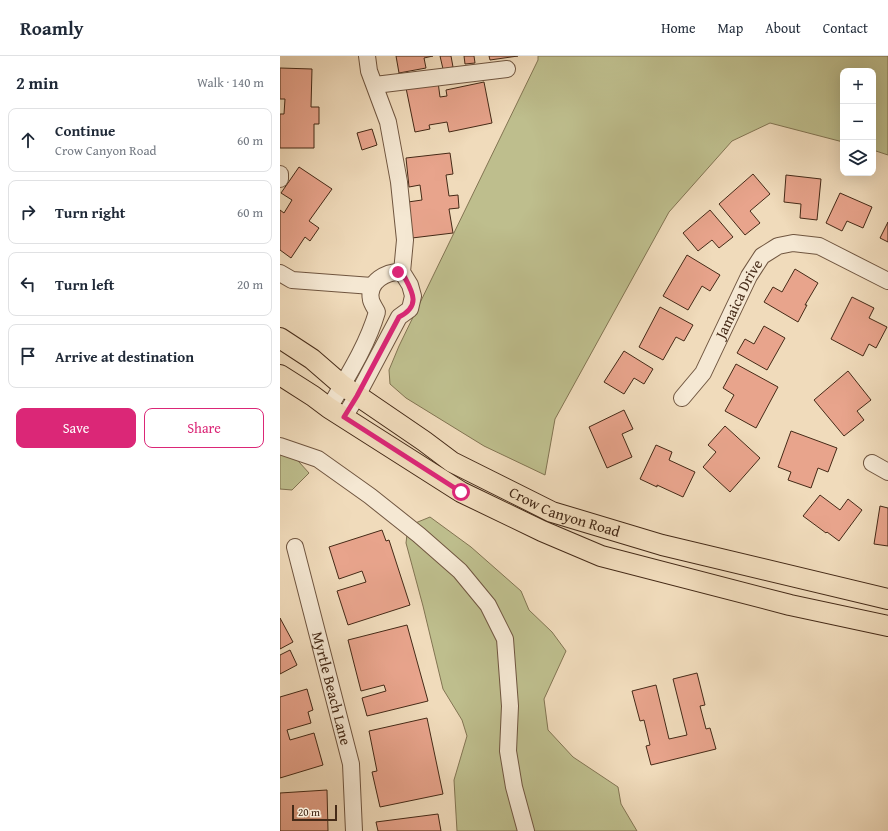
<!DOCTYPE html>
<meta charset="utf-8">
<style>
:root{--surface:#fff;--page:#f2f2f3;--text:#1f2937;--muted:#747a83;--line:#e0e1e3;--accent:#db2777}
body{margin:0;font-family:"Gentium Book Plus",serif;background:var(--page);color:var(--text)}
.controls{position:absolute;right:12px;top:12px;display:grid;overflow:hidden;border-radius:8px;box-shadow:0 4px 16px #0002}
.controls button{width:36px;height:36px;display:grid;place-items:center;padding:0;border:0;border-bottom:1px solid var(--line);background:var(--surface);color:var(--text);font:20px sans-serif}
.scale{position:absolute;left:12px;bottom:10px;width:45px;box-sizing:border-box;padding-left:4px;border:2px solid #452a17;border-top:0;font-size:11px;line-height:14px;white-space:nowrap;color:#452a17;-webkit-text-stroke:3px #f5e8d3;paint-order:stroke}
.stop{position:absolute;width:12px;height:12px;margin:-9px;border:3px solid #db2777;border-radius:50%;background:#fff}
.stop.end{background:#db2777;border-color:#fff;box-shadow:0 1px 4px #0008}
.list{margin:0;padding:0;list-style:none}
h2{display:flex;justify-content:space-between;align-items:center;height:52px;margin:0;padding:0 16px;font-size:17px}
h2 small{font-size:13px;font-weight:400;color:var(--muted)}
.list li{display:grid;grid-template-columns:26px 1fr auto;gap:12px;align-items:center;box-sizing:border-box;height:64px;margin:0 8px 8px;padding:0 8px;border:1px solid var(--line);border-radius:8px}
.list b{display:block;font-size:15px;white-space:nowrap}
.list p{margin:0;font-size:13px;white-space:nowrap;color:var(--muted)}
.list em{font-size:13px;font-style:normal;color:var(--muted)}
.actions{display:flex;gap:8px;padding:12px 16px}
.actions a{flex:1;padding:9px 0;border:1px solid var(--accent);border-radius:8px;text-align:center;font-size:14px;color:var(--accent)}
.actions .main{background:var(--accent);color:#fff}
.icon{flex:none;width:22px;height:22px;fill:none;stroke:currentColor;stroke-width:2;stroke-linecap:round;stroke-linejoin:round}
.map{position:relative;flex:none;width:608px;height:775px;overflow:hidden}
header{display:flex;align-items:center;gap:24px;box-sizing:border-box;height:56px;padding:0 20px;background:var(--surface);border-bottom:1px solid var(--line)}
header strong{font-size:19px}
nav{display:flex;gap:22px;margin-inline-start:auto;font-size:14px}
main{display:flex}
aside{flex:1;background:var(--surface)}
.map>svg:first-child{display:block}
</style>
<header>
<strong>Roamly</strong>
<nav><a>Home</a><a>Map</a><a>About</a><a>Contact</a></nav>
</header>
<main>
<aside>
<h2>2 min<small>Walk · 140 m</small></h2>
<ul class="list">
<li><svg class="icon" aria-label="ahead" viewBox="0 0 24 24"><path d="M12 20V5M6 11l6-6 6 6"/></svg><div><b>Continue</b><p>Crow Canyon Road</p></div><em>60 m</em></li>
<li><svg class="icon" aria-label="right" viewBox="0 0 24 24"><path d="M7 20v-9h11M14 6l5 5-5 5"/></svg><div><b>Turn right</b></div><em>60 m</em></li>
<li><svg class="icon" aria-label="left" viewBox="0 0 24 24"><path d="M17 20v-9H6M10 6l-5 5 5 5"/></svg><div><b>Turn left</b></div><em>20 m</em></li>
<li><svg class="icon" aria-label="arrive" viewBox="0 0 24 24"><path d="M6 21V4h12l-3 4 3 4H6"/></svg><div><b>Arrive at destination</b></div></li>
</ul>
<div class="actions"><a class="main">Save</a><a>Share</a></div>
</aside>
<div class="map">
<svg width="608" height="775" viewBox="0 0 608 775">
<rect width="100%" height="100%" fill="#f0dbbb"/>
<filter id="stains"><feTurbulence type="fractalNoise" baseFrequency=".005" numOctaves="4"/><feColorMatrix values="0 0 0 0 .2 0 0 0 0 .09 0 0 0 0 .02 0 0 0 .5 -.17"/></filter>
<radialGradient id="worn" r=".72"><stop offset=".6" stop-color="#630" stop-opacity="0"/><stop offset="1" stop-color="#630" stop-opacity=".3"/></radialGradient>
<path fill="#bebe8d" stroke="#827452" d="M258,0H608V99L593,94V15H563V86L490,67L452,85L389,156L275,363L265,419L204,390L126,342L110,328L109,314L119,290L258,4Z
M0,385L29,417L12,434L0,433Z
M150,461L191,491L241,535L249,554L272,576L286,595L264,643L268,674L293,701L338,731L341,748L357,775H177L174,724L187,680L182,664L163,633L143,550L126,487L128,470Z"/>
<path fill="#e8a48c" stroke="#452a17" d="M116,0H153L144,2L146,12L119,17Z
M160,0H171L173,11L163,13Z
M184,0H194L195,7L185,8Z
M209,0H238L210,4Z
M0,12L32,13L31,51H39V68H34V92H0V58H4L5,43H0Z
M158,26L160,41L167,40L166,34L204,26L212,67L169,76L167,66L149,69L150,73L135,76L126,32Z
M92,73L97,89L82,94L77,77Z
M170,97L173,118L166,119L169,140L178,139L179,152L169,153L173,177L132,182L128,146L142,144L140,129L129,131L126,102Z
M19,111L52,133L29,165L39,172L30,185L25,181L11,202L0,194V154L4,157L12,144L1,137Z
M473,118L490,138L470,155L480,167L465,179L439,148Z
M506,119L541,123L537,164L520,162L521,148L504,146Z
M560,137L592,151L583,172L567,165L562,175L546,167Z
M430,154L453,181L439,192L432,184L418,195L403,177Z
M608,166V186L600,182Z
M407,199L440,219L430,235L422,230L408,254L383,240Z
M515,213L538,227L525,249H527L518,266L484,246L493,231L502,236Z
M572,241L594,252L589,262L607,271L596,292L589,288L583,300L551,283Z
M380,251L413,269L404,285L396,281L383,304L359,291Z
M484,270L505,282L487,314L457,297L465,283L474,288Z
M344,295L373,313L364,328L354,322L344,338L324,326Z
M456,308L498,331L476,372L445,355L454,339L443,332Z
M568,315L591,344L577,355L584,364L564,380L534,344Z
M344,354L353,373L342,378L352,401L327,412L309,371Z
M445,370L480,402L450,436L423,411L436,396L428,389Z
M511,375L557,392L548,416L538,412L531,432L508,424L511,416L498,411Z
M376,389L392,396L389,404L415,416L403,441L377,429V431L360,423Z
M540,439L560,454L568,443L582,454L559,485L547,476L546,477L523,460Z
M600,450L608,452V490L594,488Z
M102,474L106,485L109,484L130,549L68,569L57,535L86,526L82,515L59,523L49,491Z
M0,562L13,586L0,593Z
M127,569L148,645L87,660L82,642L106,635L104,629L81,635L68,584Z
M10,594L17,609L0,618V599Z
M417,617L425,649L420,650L426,673L430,672L436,693L371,709L366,690L370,689L364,664L360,665L352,635L376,629L389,683L407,679L393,623Z
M27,633L33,654L28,656L31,667L7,674L10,684L34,677L43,709L0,722V641Z
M147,662L163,738L100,751L92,716L97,715L89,675Z
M47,734L48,775H0V737Z
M158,758L161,775H98L96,766Z"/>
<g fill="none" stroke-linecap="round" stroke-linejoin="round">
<defs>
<g id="minor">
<path d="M95,29L227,13"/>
<path d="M0,118V123"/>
<path d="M0,217L12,224L92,230"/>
<path id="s1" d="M402,342L423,317L469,220L482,200L498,190L513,187L539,190L608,225"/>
<path d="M49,352C67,321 87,290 97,256C95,252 92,248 91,244C87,225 107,215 122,216"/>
<path d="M64,361L77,340L119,261L130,253L133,240L130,229L122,216L125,184L119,126L108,66L89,15L87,0"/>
<path d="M0,390L38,403L90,440L139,479L180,515L208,549L225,583L230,650L228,695L234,731L246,775"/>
<path d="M592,407L608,416"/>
<path id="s2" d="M15,491L71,708L74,775"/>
</g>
<g id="major">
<path id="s3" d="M0,282L32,303L62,329L144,385L172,406L272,456L382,489L608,543"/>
<path d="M0,319L33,340L49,352L181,436L262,475L321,500L510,549L608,570"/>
</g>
</defs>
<use href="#minor" stroke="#705640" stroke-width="18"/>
<use href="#major" stroke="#452a17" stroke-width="22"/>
<use href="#minor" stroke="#f5e8d3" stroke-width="16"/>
<use href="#major" stroke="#f0dbbb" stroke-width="20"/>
</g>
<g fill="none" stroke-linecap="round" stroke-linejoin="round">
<path stroke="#db2777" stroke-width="5" d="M118,216H122C131,234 143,249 119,261L77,340L64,361L181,436"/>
</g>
<g text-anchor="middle" stroke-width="4" stroke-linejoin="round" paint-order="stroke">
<g font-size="15" fill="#452a17" stroke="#f5e8d3">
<text dy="5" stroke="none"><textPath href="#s1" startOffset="115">Jamaica Drive</textPath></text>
<text dy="5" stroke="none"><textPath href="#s3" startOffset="336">Crow Canyon Road</textPath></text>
<text dy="5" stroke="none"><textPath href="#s2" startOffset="146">Myrtle Beach Lane</textPath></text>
</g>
</g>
<rect width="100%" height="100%" filter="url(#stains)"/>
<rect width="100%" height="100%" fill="url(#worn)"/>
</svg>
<div class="controls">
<button>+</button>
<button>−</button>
<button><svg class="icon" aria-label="layers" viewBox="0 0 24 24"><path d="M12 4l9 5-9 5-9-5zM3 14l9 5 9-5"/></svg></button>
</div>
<div class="scale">20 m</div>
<div class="stop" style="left:181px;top:436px"></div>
<div class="stop end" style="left:118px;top:216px"></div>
</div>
</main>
